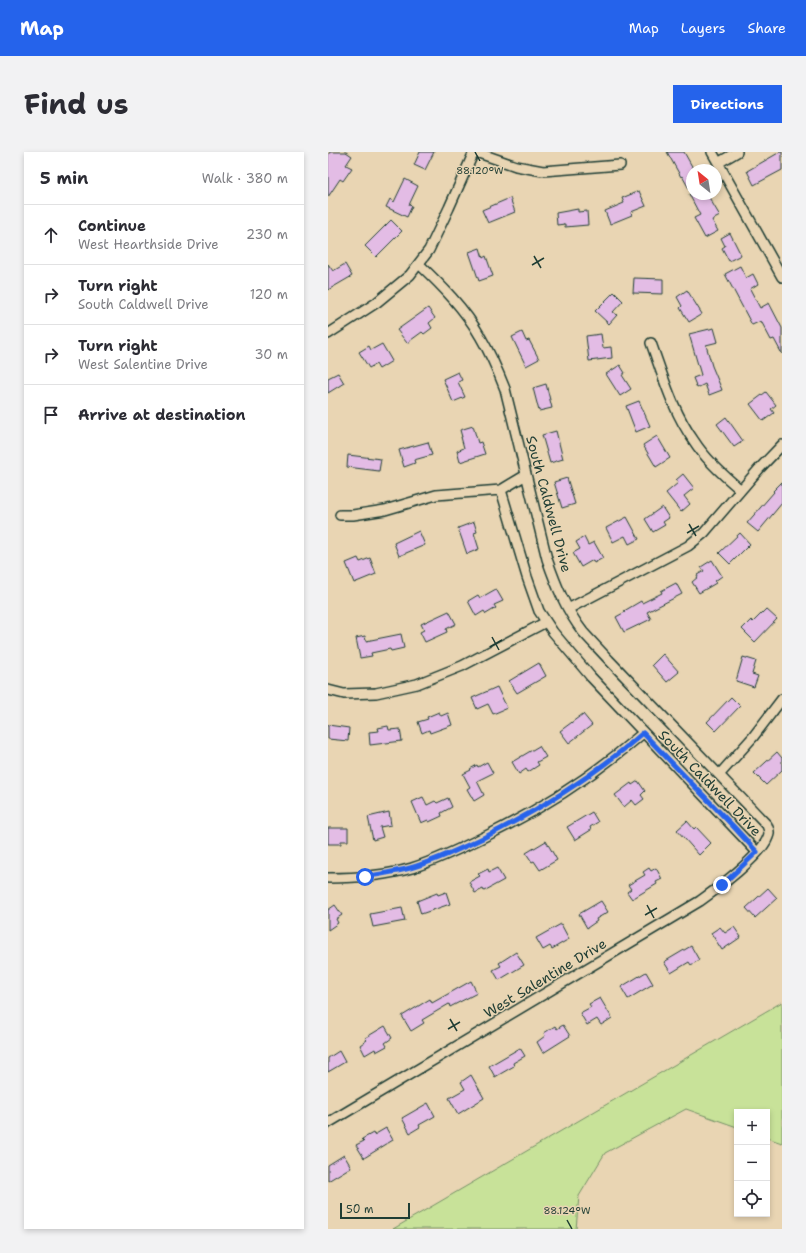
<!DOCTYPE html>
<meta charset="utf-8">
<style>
:root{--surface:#fff;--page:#f2f2f3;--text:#2b2b33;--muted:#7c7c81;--line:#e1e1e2;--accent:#2563eb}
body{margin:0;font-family:"Shantell Sans",sans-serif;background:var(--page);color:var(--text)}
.controls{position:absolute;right:12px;bottom:12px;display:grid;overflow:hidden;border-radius:0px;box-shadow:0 2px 6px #0003}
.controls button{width:36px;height:36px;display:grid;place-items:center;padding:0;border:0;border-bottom:1px solid var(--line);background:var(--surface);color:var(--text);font:20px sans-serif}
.compass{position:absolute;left:358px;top:12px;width:36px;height:36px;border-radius:50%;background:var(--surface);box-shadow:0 2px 6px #0003;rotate:330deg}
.scale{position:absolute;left:12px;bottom:10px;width:70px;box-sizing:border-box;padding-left:4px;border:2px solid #1f3d34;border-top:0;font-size:11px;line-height:14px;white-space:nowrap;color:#1f3d34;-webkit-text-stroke:3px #e9d5b3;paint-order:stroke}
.stop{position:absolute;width:12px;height:12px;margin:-9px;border:3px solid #2563eb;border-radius:50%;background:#fff}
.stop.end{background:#2563eb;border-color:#fff;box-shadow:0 1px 4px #0008}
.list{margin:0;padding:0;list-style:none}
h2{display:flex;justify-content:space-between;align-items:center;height:52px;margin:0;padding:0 16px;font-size:17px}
h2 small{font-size:13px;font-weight:400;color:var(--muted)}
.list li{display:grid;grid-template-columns:26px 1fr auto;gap:12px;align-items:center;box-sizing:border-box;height:60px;padding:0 16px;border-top:1px solid var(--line)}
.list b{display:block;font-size:15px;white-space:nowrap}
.list p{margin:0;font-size:13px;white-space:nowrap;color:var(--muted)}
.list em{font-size:13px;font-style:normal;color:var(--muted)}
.icon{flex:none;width:22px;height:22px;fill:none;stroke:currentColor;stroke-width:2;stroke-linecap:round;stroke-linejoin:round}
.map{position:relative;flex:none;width:454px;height:1077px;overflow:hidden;border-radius:0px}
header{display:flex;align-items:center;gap:24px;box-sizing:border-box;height:56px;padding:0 20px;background:var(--accent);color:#fff}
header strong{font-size:19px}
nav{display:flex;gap:22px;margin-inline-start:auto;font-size:14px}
.intro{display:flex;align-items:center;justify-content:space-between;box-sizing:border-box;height:96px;padding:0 24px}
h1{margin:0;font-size:28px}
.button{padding:10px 18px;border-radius:0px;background:var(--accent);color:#fff;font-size:14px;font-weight:700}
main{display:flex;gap:24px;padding:0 24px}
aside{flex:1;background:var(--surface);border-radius:0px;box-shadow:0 2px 6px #0003}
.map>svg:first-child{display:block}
</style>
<header>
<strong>Map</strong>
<nav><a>Map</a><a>Layers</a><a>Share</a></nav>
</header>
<div class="intro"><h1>Find us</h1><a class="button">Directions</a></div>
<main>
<aside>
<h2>5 min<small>Walk · 380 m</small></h2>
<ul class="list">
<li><svg class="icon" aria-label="ahead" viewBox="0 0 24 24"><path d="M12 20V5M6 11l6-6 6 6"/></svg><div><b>Continue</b><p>West Hearthside Drive</p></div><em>230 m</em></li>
<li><svg class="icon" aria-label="right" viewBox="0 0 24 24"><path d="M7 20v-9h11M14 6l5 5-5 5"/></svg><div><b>Turn right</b><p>South Caldwell Drive</p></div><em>120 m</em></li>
<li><svg class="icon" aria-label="right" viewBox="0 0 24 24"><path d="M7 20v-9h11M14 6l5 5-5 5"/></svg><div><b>Turn right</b><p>West Salentine Drive</p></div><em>30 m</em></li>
<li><svg class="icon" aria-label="arrive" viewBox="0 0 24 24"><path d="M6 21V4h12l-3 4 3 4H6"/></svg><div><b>Arrive at destination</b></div></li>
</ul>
</aside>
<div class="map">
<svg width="454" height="1077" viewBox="0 0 454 1077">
<rect width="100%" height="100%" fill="#e9d5b3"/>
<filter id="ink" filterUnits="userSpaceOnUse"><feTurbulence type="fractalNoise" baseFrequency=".025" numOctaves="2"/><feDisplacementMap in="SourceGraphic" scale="8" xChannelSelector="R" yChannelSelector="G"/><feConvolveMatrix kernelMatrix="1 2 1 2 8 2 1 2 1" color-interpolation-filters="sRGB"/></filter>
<g filter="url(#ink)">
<path fill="#c8e299" stroke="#749066" d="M454,850V991L439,986V960H409V975L358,957L277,1001L251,1044L248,1077H65Z"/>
<path fill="#e3bce5" stroke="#1f3d34" d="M2,0H18L24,4L18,13L24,16L15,29L12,27L0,45V3Z
M92,0H106L97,18L86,13Z
M339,0H356L366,18H364V42H379L392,64L384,68L390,79L377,86L366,66L372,63L361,42H364L354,24L353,25Z
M452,0H454V18L426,33L419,19Z
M77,27L90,34L81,53L84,54L79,65L58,55L62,47L66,50Z
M311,39L318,54L303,60L304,63L282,72L277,59L296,51L294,46Z
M182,46L187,60L160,71L154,58Z
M250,57V60L259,59L260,73L237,75V72L229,73L228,61Z
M63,68L74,79L48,105L37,94Z
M402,81L413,103L401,109L394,96L397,94L393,86Z
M152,96L155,106L158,104L165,124L151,129L141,100Z
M0,112L5,119L17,112L24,124L0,138Z
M412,114L418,126L425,122L430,132L422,137L432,156L441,151L454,176V202L446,187L443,188L433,169L424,173L397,122Z
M306,126L335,127V142L305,141Z
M359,138L374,162L361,170L352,156L354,154L349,145Z
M286,140L295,149L285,160L289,163L281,172L267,159Z
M100,156L107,166L101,171L104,176L96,182L94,180L79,191L69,178Z
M386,176L390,190L378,193L384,214L394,238L381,243L377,232L369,236L365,226L373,223L361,182Z
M194,180L198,189L201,188L211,207L198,214L184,185Z
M273,182L275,196L283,195L284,206L261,209L258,184Z
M54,192L64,209L51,217L48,212L41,216L31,200L41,194L43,198Z
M292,213L297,221L294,223L303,237L292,244L278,222Z
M130,220L134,228L130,230L137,245L125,250L115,227Z
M10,221L16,231L0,241V226Z
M218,232L224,256L211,259L205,236Z
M438,240L448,253L443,257L446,261L435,269L422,252Z
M311,249L322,274L308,280L298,254Z
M398,265L415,289L406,295L389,272Z
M145,274L150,291L153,290L157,302L132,310L129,299L136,296L133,285H134L132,278Z
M228,279L235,307L222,311L214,283Z
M329,284L342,306L328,315L315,293Z
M100,290L104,303L86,308L87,311L76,315L71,298Z
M20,303L53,307L51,319L19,315Z
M355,322L366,336L356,344L362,352L353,360L338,341L350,331L348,328Z
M239,326L247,352L234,356L226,330Z
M454,330V351L430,380L419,371L446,340L445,339Z
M334,355L341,366L335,370L337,373L325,380L317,367Z
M299,365L311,387L301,392L297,384L285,390L278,376Z
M146,370L149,380L146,381L151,397L139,402L130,376Z
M91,379L97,393L71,404L66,391Z
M412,381L422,392L402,412L391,401Z
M256,385L260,393L266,390L275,406L266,411L265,408L253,415L245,401L252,397L248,390Z
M30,406L32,410L42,406L48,422L26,431L18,411Z
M384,408L394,424L387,429L388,431L371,441L364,430L370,425L369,423L376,419L373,415Z
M348,431L354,442L319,460L323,467L296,480L288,465L297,460L296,459L313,449L314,451L334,441L333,439Z
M168,437L175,449L166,453L168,456L158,462L156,459L148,464L140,449L150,443L152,446Z
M438,457L449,467L427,490L414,477L423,468L425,470Z
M121,459L128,472L118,477L119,480L97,490L92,480L96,478L93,472Z
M73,482L76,496L63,499L62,497L43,501L44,504L32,506L28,486L37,484L38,489Z
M335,502L351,520L339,530L324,513Z
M415,505L428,509L424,522L430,524L426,535L408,529Z
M211,511L218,524L189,541L181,529Z
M169,535L179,556L165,562L160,552L149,557L144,546Z
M403,545L412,554L388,579L379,570Z
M111,560L113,564L120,561L124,573L102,581L101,578L94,581L90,570L100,567L99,565Z
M255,562L264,573L241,591L232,579Z
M0,573L21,576L20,589L0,587Z
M60,574L61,578L72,577L74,589L42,593L41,580L51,579L50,576Z
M211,594L218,605L209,610L211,613L200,620L198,617L191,622L184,610Z
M449,600L454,606V618L438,633L426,621Z
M159,610L165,621L149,629L156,643L146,649L139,637L142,635L135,622L143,618L142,617L149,613L150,615Z
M310,629L317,639L313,643L316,647L308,653L304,648L296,655L287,643L303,631L304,633Z
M95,645L99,653L107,649L109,651L120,646L124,655L113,661L114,664L101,670L100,668L93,671L84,650Z
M61,660L63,673L52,675L55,685L45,688L40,665Z
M264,660L270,670L262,675L263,678L247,688L239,675Z
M359,669L366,677L368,675L383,691L371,703L349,678Z
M0,676H20V689H13V692H0Z
M218,689L229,708L212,718L206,709L204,710L198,701Z
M169,716L176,728L156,739L155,737L147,741L141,730L152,724L150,722L160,717L161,720Z
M321,716L323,719L328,716L334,727L328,730L329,732L304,747L299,740L303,737L300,733L317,723L315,720Z
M440,736L449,746L427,766L418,756Z
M118,740L122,752L93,762L89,749L109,741L110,743Z
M273,749L280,760L268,767L269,769L259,776L251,762Z
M7,753L14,763L8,767L10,771L0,778V758Z
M74,756L77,769L45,775L42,762Z
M233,772L241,787L224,797L222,794L215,798L208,786Z
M392,775L397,781L406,775L413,785L394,798L383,781Z
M363,794L371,808L363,813L361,810L343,821L336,810Z
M188,800L196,813L171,828L165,818L173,814L171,811Z
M318,820L325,832L300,847L293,835Z
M143,829L149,841L122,855L121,852L94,868L96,871L83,879L74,864L102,847L104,851Z
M272,846L284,866L273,873L269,867L259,873L252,861L263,855L261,852Z
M235,873L242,884L215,901L209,890L217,884L216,881L227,874L229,877Z
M57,874L64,886L57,891L59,894L48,900L47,897L37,903L32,893L39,888L37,886Z
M192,896L197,904L185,911L186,914L167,925L161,914Z
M11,899L17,910L0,920V906Z
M143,923L156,946L130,962L121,946L137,937L133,930Z
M100,951L107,964L91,973L92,975L82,981L74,966Z
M58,976L65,988L36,1006L28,993L36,989L34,987L45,981L46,983Z
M16,1003L23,1015L0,1029V1013Z"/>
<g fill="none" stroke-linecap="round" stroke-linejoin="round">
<defs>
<path id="street" d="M148,0L188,14L215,19L292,13
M384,0L454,125
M390,11L409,0
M0,182L48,151L82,123L101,98L121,56L146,0
M323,191C335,224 345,260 366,289C378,308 396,324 413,338
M173,338L199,425L211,459L225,480L263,525L429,700
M12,363H25L57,358L108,343L173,338L198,323
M240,457L360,394L376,381L431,317L454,293
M0,538L16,542L48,541L89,532L134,514L218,470
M391,623L425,585L454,547
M0,726C28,726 56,724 84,716C111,707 136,695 162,682C217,655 268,622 315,581
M0,971L372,749C388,738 434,703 440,685C442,681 441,678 439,673L281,508C272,498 263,489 255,480C238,458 228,433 219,407L177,237C170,219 162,201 152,184C137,157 113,133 91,112"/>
</defs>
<use href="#street" stroke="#1f3d34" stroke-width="12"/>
<use href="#street" stroke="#e9d5b3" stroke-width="9"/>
</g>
</g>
<g fill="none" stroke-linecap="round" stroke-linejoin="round" filter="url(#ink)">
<path stroke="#2563eb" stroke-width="5" d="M37,725C52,722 67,720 82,716C107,709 132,697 155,686C213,657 266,624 315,581L405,674L429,700L394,733"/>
</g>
<path fill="none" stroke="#1f3d34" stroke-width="1.5" d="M147,0L152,9M206,104L213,116M204,113L216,106M361,372L368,384M359,381L371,374M164,485L171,498M162,495L174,488M319,753L326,766M317,763L329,756M122,867L129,879M120,877L132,870M239,1068L244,1077"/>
<g text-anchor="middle" stroke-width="3" stroke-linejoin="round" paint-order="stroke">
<g font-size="14" fill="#1f3d34" stroke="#e9d5b3">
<text transform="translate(221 352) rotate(75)" y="5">South Caldwell Drive</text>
<text transform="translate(382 631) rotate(46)" y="5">South Caldwell Drive</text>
<text transform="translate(217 826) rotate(-31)" y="5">West Salentine Drive</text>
</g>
</g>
<g font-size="10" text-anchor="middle" fill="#1f3d34" stroke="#e9d5b3" stroke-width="3" stroke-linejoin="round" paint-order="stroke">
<text x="152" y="22">88.120°W</text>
<text x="239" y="1062">88.124°W</text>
</g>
</svg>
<div class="controls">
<button>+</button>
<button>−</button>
<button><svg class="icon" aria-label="locate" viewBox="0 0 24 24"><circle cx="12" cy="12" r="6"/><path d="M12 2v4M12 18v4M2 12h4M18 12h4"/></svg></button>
</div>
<svg class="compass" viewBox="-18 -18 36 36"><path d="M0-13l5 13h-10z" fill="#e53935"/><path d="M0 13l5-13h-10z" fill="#7c7c81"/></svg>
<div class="scale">50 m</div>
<div class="stop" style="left:37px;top:725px"></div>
<div class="stop end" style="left:394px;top:733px"></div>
</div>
</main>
